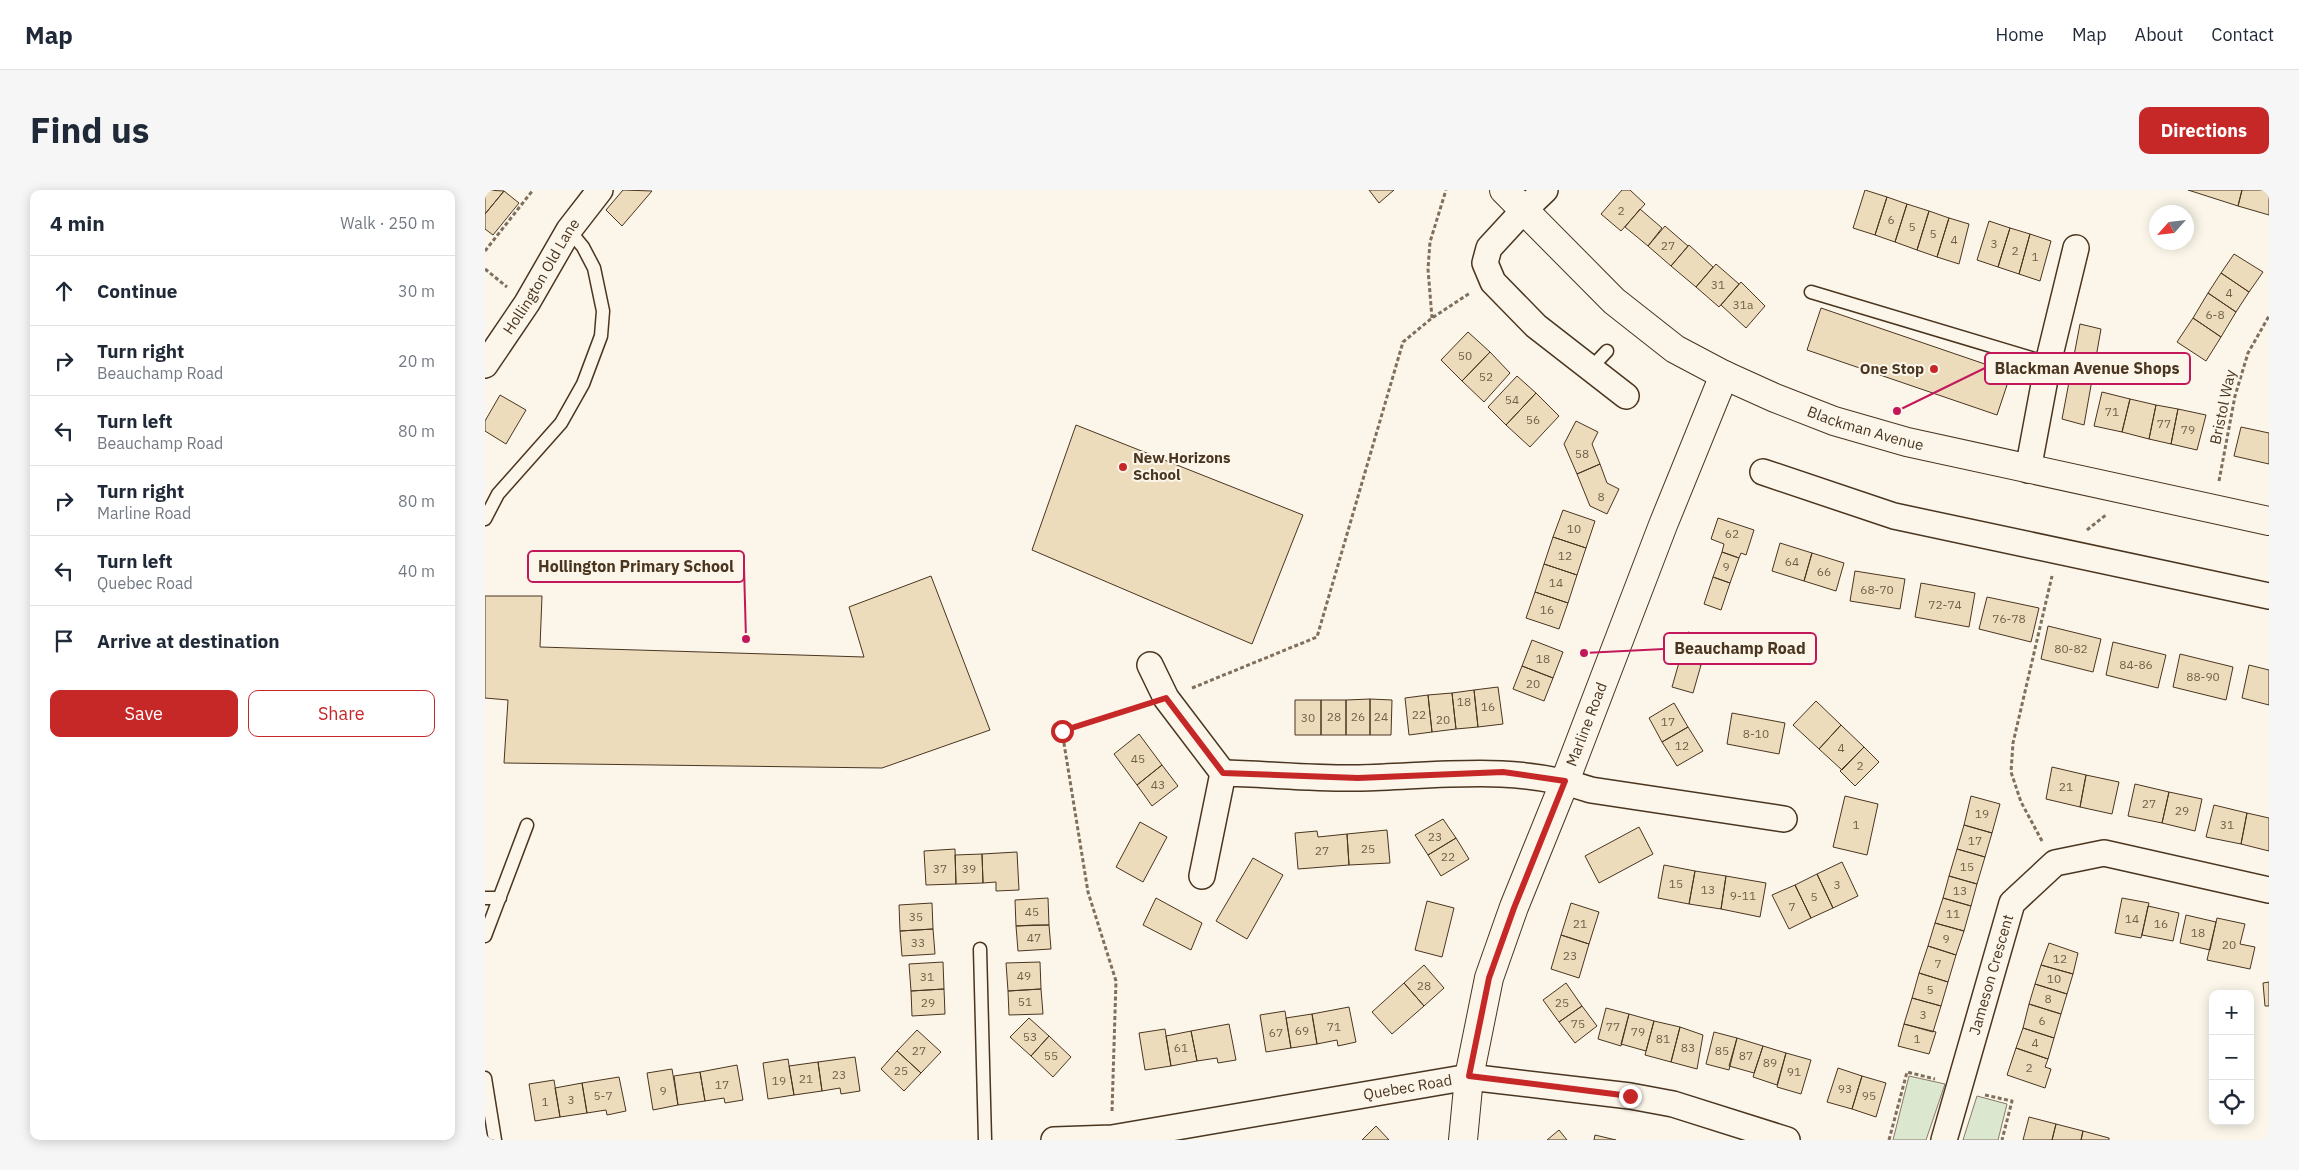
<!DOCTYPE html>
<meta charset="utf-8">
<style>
:root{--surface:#fff;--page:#f6f6f7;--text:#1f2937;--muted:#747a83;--line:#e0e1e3;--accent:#c62828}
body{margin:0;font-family:"IBM Plex Sans",sans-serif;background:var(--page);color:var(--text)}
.controls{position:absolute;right:15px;bottom:15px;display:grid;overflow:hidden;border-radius:10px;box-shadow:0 2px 12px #0003}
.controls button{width:45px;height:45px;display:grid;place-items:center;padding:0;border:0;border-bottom:1px solid var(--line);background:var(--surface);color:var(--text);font:25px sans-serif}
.compass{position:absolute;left:1664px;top:15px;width:45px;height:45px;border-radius:50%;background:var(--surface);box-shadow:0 2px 12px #0003;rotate:243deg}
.stop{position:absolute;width:15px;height:15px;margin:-11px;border:4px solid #c62828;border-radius:50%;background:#fff}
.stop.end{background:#c62828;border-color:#fff;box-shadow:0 1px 5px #0008}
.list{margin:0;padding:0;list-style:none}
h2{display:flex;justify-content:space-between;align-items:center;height:65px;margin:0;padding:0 20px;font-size:21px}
h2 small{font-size:16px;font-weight:400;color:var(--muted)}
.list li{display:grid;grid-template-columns:32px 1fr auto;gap:15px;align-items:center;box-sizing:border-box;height:70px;padding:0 20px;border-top:1px solid var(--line)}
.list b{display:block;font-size:19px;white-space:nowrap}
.list p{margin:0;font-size:16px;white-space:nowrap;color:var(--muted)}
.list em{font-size:16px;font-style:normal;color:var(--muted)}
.actions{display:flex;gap:10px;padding:15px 20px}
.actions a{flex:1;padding:11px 0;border:1px solid var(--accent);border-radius:10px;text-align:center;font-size:18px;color:var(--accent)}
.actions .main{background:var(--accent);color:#fff}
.icon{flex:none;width:28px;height:28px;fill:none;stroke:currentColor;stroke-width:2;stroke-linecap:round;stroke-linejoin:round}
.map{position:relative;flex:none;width:1784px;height:950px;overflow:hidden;border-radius:10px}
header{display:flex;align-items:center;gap:30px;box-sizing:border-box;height:70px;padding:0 25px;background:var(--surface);border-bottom:1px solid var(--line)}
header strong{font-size:24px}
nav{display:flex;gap:28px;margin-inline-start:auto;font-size:18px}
.intro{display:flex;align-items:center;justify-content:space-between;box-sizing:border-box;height:120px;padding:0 30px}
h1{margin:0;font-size:35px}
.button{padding:12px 22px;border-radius:10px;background:var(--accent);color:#fff;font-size:18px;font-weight:700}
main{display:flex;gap:30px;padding:0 30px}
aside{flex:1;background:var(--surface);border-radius:10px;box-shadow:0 2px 12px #0003}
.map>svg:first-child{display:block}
</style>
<header>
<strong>Map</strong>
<nav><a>Home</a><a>Map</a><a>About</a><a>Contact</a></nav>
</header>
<div class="intro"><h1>Find us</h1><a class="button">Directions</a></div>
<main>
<aside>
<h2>4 min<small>Walk · 250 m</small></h2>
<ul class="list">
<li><svg class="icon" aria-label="ahead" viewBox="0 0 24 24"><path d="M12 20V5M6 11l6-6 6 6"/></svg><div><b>Continue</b></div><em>30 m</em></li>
<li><svg class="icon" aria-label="right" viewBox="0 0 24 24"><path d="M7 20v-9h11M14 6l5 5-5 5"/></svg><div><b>Turn right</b><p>Beauchamp Road</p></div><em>20 m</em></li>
<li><svg class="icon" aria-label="left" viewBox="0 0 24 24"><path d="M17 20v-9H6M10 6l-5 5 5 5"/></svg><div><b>Turn left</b><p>Beauchamp Road</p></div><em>80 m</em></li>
<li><svg class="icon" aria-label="right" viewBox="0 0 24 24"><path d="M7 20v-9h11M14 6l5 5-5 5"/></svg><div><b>Turn right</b><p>Marline Road</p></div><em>80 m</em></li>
<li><svg class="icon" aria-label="left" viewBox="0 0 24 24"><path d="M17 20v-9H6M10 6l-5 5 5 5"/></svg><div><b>Turn left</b><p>Quebec Road</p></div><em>40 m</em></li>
<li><svg class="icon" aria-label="arrive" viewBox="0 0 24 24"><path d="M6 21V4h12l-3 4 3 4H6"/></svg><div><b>Arrive at destination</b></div></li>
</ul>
<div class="actions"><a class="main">Save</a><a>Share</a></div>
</aside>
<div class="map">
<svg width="1784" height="950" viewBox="0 0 1784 950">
<rect width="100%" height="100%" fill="#fbf6e9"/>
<path fill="#dce7d0" stroke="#887966" d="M1424,886L1460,894L1441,950H1408Z
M1492,906L1522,914L1513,950H1478Z"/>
<path fill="#ecdcbc" stroke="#4a3520" d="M0,0L19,1L0,24Z
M138,0L167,1L137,36L121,20Z
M884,0H909L894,13Z
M1137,0H1145L1160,14L1136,41L1116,24Z
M1380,0L1402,7L1390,45L1368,38Z
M1703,0H1757L1753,16Z
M1757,0H1784V25L1753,16Z
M19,1L34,13L8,45L0,39V24Z
M1402,7L1422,14L1410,52L1390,45Z
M1422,14L1444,21L1432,60L1410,52Z
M1155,19L1177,38L1163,56L1140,37Z
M1444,21L1464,28L1452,67L1432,60Z
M1464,28L1484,34L1474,74L1452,67Z
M1504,31L1525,38L1513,77L1492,70Z
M1180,36L1203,56L1186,76L1163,56Z
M1525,38L1545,44L1534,84L1513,77Z
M1545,44L1566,51L1555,91L1534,84Z
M1204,55L1228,77L1211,97L1186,76Z
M1749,64L1778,82L1764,102L1736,83Z
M1231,74L1254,94L1234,117L1211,97Z
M1736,83L1764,102L1751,122L1723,103Z
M1256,92L1280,116L1261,138L1236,115Z
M1723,103L1751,122L1736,147L1708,128Z
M1336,118L1526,183L1512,225L1322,160Z
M1708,128L1736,147L1721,171L1692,152Z
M1595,134L1616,139L1599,235L1577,229Z
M983,142L1005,162L977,191L956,170Z
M1005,162L1025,183L999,212L977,191Z
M1032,186L1051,203L1021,235L1003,217Z
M1617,202L1645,209L1637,242L1609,236Z
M1051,203L1074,226L1045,257L1021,235Z
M15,205L41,220L21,254L0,241V231Z
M1645,209L1671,215L1664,249L1637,242Z
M1671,215L1693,219L1686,254L1664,249Z
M1693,219L1721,225L1712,260L1686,254Z
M1091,231L1113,242L1107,254L1115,274L1092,284L1079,254Z
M591,235L818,325L767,454L547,360Z
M1756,237L1784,243V274L1749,266Z
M1115,274L1122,293L1134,299L1122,324L1105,316L1092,284Z
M1078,320L1110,331L1101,358L1068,347Z
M1233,328L1269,340L1261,365L1256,363L1254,368L1237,362L1239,354L1226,349Z
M1068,347L1101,358L1092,385L1059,374Z
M1295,353L1327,363L1319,391L1287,381Z
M1237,362L1254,368L1245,393L1228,387Z
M1327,363L1359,373L1351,401L1319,391Z
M1059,374L1092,385L1083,413L1050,402Z
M1370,381L1420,389L1415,419L1365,411Z
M446,386L505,540L397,578L19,573L23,510L0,508V406H57L55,457L379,467L364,417Z
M1228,387L1245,393L1236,420L1219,414Z
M1436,393L1490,403L1484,437L1430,427Z
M1050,402L1083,413L1074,439L1041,428Z
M1502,407L1554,418L1546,452L1494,439Z
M1563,436L1616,449L1608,482L1556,469Z
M1203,442L1224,448L1216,475L1195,469Z
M1047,450L1078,462L1068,488L1037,476Z
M1628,452L1681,465L1673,498L1621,485Z
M1695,464L1748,477L1741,510L1688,497Z
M1195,469L1216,475L1208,503L1187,497Z
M1764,475L1784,480V515L1757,508Z
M1037,476L1068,488L1059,511L1028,499Z
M1013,497L1018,534L993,537L989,500Z
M989,500L993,537L971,539L967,503Z
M967,503L971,539L947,542L943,505Z
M943,505L947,542L924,545L920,508Z
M885,509L907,510L906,545H885Z
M885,509V545H861V510Z
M810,510H836V545H810Z
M836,510H861V545H836Z
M1331,511L1356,535L1334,559L1308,535Z
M1189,513L1203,537L1177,552L1164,528Z
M1247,523L1300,533L1294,564L1242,554Z
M1356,535L1379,557L1357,580L1334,559Z
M1203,537L1218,561L1192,576L1177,552Z
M654,544L677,575L652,595L629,564Z
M1379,557L1394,572L1370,596L1355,581Z
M677,575L693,596L667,616L652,595Z
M1567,577L1601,585L1595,617L1561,609Z
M1601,585L1634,592L1627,624L1595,617Z
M1650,594L1684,602L1677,633L1643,626Z
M1684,602L1717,609L1710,641L1677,633Z
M1360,606L1393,614L1382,665L1348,657Z
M1486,606L1515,614L1507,643L1479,635Z
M1729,615L1762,623L1756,654L1721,647Z
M1762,623L1784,628V661L1756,654Z
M958,629L971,648L943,665L930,645Z
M655,632L682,647L658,692L631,677Z
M1479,635L1507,643L1500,667L1472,659Z
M1154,637L1168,664L1114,693L1100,666Z
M902,640L905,673L864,675L862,644Z
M832,641L833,647L862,644L864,675L813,679L810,643Z
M971,648L984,669L956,686L943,665Z
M470,659L471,694L441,695L439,661Z
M1472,659L1500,667L1492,694L1464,686Z
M532,662L534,700L511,701V692L498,693L497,664Z
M497,664L498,693L471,694L470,665Z
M768,668L798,685L762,749L731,731Z
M1357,672L1373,706L1348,718L1332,684Z
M1179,675L1210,681L1204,714L1173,708Z
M1210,681L1241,686L1236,719L1204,714Z
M1332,684L1348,718L1326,728L1310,695Z
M1241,686L1281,693L1275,727L1236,719Z
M1464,686L1492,694L1486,716L1458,708Z
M1310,695L1326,728L1304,739L1287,705Z
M563,708L564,735L531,736L530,710Z
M671,708L717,733L706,760L658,735Z
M1458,708L1486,716L1479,741L1450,733Z
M1637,708L1664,713L1656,748L1630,743Z
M942,711L969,718L957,767L930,760Z
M447,713L448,739L415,741L414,715Z
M1086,713L1114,722L1104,754L1076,745Z
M1663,716L1694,723L1688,751L1657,745Z
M1701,725L1731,732L1725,760L1695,753Z
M1732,728L1760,734L1755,754L1770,757L1765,779L1722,770Z
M1450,733L1479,741L1471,765L1443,756Z
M548,735H564L566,759L533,761L531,736Z
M448,739L450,764L417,766L415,741Z
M1076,745L1104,754L1094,788L1066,779Z
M1564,753L1593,763L1588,784L1556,775Z
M1443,756L1471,765L1463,792L1434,783Z
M458,772L459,799L426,801L424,774Z
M555,772L556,799L523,801L521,773Z
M939,775L959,798L939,816L919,793Z
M1556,775L1588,784L1582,804L1550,794Z
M1434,783L1463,792L1456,816L1427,808Z
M1784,792V816H1780L1778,793Z
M919,793L939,816L907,844L887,822Z
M1081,793L1097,816L1074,832L1058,810Z
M1550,794L1582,804L1576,824L1544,814Z
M459,799L460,824L427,826L426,801Z
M556,799L558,824L524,825L523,801Z
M1427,808L1456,816L1448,842L1419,834Z
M1544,814L1576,824L1569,848L1538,838Z
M1097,816L1112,836L1090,853L1074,832Z
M864,817L871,852L853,856L852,850L832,854L827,824Z
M1121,818L1144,824L1136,856L1113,849Z
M800,821L806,858L781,862L775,825Z
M827,824L832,854L806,858L801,828Z
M1144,824L1169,831L1161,861L1136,854Z
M544,828L564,846L546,866L525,847Z
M1169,831L1195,837L1186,872L1160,865Z
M744,834L751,870L733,873L732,868L712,871L706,841Z
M1419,834L1451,842L1444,864L1413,856Z
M1195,837L1218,845L1212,879L1186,872Z
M1538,838L1569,848L1563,869L1531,858Z
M680,839L686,876L660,880L654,843Z
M432,840L456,862L436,883L412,861Z
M706,841L712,871L686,876L681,846Z
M1229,842L1252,848L1244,880L1221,874Z
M564,846L586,867L568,887L546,866Z
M1252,848L1278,856L1269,883L1244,876Z
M1278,856L1301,863L1292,895L1268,887Z
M1531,858L1563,869L1560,877L1566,879L1560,898L1522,885Z
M412,861L436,883L419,901L396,879Z
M1301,863L1326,870L1316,904L1292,897Z
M370,867L375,901L356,904L355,898L337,901L333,872Z
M303,869L309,905L283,909L278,873Z
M333,872L337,901L309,905L304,876Z
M252,875L258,910L240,913L239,908L220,911L215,882Z
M1353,878L1377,886L1367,919L1342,912Z
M187,879L193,915L168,920L162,883Z
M215,882L220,911L193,915L189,886Z
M1377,886L1401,893L1391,927L1367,919Z
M134,887L141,921L122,925L121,920L102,923L97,893Z
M69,890L75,927L50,931L44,894Z
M97,893L102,923L75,927L70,898Z
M1544,927L1571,934L1567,950H1538Z
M1571,934L1598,941L1596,950H1567Z
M891,936L904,950H877Z
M1074,940L1082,950H1062Z
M1598,941L1624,948V950H1596Z
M1110,945L1131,950H1109Z"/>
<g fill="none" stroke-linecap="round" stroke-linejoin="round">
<defs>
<path id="service" d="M1326,102L1563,173
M1106,178L1122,161
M0,329L13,304L76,233L98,194L116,146L118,121L109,78L98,57L84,40
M0,708H15
M0,746L42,635
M495,759L500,950
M0,888L10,950"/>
<g id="minor">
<path d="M1060,0L1039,20L1004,58L1000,73L1008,92L1051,136L1141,206"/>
<path id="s1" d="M0,175L42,113L84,40L115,0"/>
<path d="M1543,280L1563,173L1591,58"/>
<path d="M1278,282L1409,326L1784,406"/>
<path d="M665,475L681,508L738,583"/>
<path d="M717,686L738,583C783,584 830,589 875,588C955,586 1030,574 1106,600L1299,629"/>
<path id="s2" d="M569,950L627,948L984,887L1145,906L1188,914L1302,950"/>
<path id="s3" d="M1459,950L1527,713L1570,673L1619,663L1784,700"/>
</g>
<g id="tertiary">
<path id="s4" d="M1019,0L1129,111L1190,159L1239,185L1290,208L1349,231L1422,252L1784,331"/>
<path id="s5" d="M978,950L984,887L1004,788L1029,717L1080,591L1178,335L1239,185"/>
</g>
</defs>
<use href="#service" stroke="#4a3520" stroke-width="15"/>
<use href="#minor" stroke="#4a3520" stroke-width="28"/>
<use href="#tertiary" stroke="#4a3520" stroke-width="30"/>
<path stroke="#7f6f5c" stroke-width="3" stroke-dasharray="4 2.5" stroke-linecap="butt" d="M0,61L48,0
M0,79L22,97
M947,128L943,79L945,52L961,0
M1734,291L1750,206L1763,163L1784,126
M1602,340L1622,324
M707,498L832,447L918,152L947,128L985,103
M1557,651L1536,612L1526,582L1528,553L1567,386
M1500,905L1527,911L1517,950
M627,921L631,791L603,702L577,541L656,516
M1404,950L1422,882L1450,889"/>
<use href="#service" stroke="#fbf6e9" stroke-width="12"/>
<use href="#minor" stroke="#fbf6e9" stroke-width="25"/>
<use href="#tertiary" stroke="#fbf6e9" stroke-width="28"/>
</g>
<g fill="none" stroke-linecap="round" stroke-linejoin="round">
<path stroke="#c62828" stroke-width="6" d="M577,541L681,508L738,583L873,588L1018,582L1080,591L1029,718L1004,788L984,886L1145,906"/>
</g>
<g fill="#c62828" stroke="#fbf6e9" stroke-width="2">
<circle cx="1449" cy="179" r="5"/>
<circle cx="638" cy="277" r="5"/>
</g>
<g text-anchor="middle" stroke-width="4" stroke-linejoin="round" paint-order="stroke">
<g font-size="12" fill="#725f47">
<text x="1136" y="25">2</text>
<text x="1406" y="34">6</text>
<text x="1427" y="41">5</text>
<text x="1448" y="48">5</text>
<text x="1469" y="54">4</text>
<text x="1509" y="58">3</text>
<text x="1183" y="60">27</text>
<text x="1530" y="65">2</text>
<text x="1550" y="71">1</text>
<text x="1233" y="99">31</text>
<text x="1744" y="107">4</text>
<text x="1258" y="119">31a</text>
<text x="1730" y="129">6-8</text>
<text x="980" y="170">50</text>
<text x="1001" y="191">52</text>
<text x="1027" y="214">54</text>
<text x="1627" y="226">71</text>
<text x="1048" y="234">56</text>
<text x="1679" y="238">77</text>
<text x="1703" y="244">79</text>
<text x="1097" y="268">58</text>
<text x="1116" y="311">8</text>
<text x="1089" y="343">10</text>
<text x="1247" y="348">62</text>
<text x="1080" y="370">12</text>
<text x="1307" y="376">64</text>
<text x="1241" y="381">9</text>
<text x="1339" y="386">66</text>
<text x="1071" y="397">14</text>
<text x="1392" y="404">68-70</text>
<text x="1460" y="419">72-74</text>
<text x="1062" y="424">16</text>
<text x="1524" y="433">76-78</text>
<text x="1586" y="463">80-82</text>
<text x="1058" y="473">18</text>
<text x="1651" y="479">84-86</text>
<text x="1718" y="491">88-90</text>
<text x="1048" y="498">20</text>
<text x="979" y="516">18</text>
<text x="1003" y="521">16</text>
<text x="934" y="529">22</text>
<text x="849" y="531">28</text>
<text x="873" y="531">26</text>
<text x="896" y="531">24</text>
<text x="823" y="532">30</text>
<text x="958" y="534">20</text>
<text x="1183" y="536">17</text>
<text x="1271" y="548">8-10</text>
<text x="1197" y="560">12</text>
<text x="1356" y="562">4</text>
<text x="653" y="573">45</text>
<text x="1375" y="580">2</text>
<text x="673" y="599">43</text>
<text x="1581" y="601">21</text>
<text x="1664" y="618">27</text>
<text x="1697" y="625">29</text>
<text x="1497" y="628">19</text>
<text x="1371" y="639">1</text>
<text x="1742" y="639">31</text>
<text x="950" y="651">23</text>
<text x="1490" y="655">17</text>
<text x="883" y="663">25</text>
<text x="837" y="665">27</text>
<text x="963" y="671">22</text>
<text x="1482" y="681">15</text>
<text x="455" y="683">37</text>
<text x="484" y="683">39</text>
<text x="1191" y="698">15</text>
<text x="1352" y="699">3</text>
<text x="1223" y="704">13</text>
<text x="1475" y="705">13</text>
<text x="1258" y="710">9-11</text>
<text x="1329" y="711">5</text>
<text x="1307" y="721">7</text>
<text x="547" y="726">45</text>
<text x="1468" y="728">11</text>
<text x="431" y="731">35</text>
<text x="1647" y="733">14</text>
<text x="1095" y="738">21</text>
<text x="1676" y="738">16</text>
<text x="1713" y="747">18</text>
<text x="549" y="752">47</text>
<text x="1461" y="753">9</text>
<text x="433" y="757">33</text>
<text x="1744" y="759">20</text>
<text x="1085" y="770">23</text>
<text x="1575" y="773">12</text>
<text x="1453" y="778">7</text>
<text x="539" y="790">49</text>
<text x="442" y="791">31</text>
<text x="1569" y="793">10</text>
<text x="939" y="800">28</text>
<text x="1445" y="804">5</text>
<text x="1563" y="813">8</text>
<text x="540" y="816">51</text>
<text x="443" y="817">29</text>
<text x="1077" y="817">25</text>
<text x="1438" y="829">3</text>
<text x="1557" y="835">6</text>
<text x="1093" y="838">75</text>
<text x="849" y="841">71</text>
<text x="1128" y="841">77</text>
<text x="817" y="845">69</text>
<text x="1153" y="846">79</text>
<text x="791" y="847">67</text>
<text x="545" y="851">53</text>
<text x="1178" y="853">81</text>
<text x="1432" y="853">1</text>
<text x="1550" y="857">4</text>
<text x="696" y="862">61</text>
<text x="1203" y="862">83</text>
<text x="434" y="865">27</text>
<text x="1237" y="865">85</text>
<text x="566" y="870">55</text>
<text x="1261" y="870">87</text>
<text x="1285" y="877">89</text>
<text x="1544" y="882">2</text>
<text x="416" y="885">25</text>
<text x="1309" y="886">91</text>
<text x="354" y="889">23</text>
<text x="321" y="893">21</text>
<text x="294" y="895">19</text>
<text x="237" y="899">17</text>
<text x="1360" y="903">93</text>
<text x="178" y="905">9</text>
<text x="118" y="910">5-7</text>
<text x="1384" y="910">95</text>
<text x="86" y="914">3</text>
<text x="60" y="916">1</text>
</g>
<g font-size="15" fill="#4a3520" stroke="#fbf6e9">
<text dy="5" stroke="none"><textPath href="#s1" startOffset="105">Hollington Old Lane</textPath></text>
<text transform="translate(1738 217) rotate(-78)" y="5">Bristol Way</text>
<text dy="5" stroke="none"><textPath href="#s4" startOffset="441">Blackman Avenue</textPath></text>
<text dy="5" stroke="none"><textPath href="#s5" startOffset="436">Marline Road</textPath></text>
<text dy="5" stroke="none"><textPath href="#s3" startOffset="172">Jameson Crescent</textPath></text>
<text dy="5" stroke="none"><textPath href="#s2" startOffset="358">Quebec Road</textPath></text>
</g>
<g font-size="15" font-weight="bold" fill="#4a3520" stroke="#fbf6e9" text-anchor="end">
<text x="1439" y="184">One Stop</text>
<text x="648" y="273" text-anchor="start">New Horizons<tspan x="648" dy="17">School</tspan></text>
</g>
</g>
<path fill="none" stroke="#c2185b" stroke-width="2" d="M1412 221L1500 178M261 449L259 377M1099 463L1179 459"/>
<g fill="#c2185b" stroke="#fbf6e9" stroke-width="2">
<circle cx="1412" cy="221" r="5"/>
<circle cx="261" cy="449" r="5"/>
<circle cx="1099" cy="463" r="5"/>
</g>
<g fill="#fbf6e9" stroke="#c2185b" stroke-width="2">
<rect x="1500" y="163" width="205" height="31" rx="5"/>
<rect x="43" y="361" width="216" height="31" rx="5"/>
<rect x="1179" y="443" width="152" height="31" rx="5"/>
</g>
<g font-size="16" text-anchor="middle" font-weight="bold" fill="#4a3520">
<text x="1602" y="184">Blackman Avenue Shops</text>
<text x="151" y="382">Hollington Primary School</text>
<text x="1255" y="464">Beauchamp Road</text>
</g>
</svg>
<div class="controls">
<button>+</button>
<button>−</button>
<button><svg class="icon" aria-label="locate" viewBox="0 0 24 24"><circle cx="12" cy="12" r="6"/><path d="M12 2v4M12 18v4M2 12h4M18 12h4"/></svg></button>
</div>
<svg class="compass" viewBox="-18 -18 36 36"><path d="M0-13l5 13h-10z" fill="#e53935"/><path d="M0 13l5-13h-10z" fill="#747a83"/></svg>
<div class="stop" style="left:577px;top:541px"></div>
<div class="stop end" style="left:1145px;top:906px"></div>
</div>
</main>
